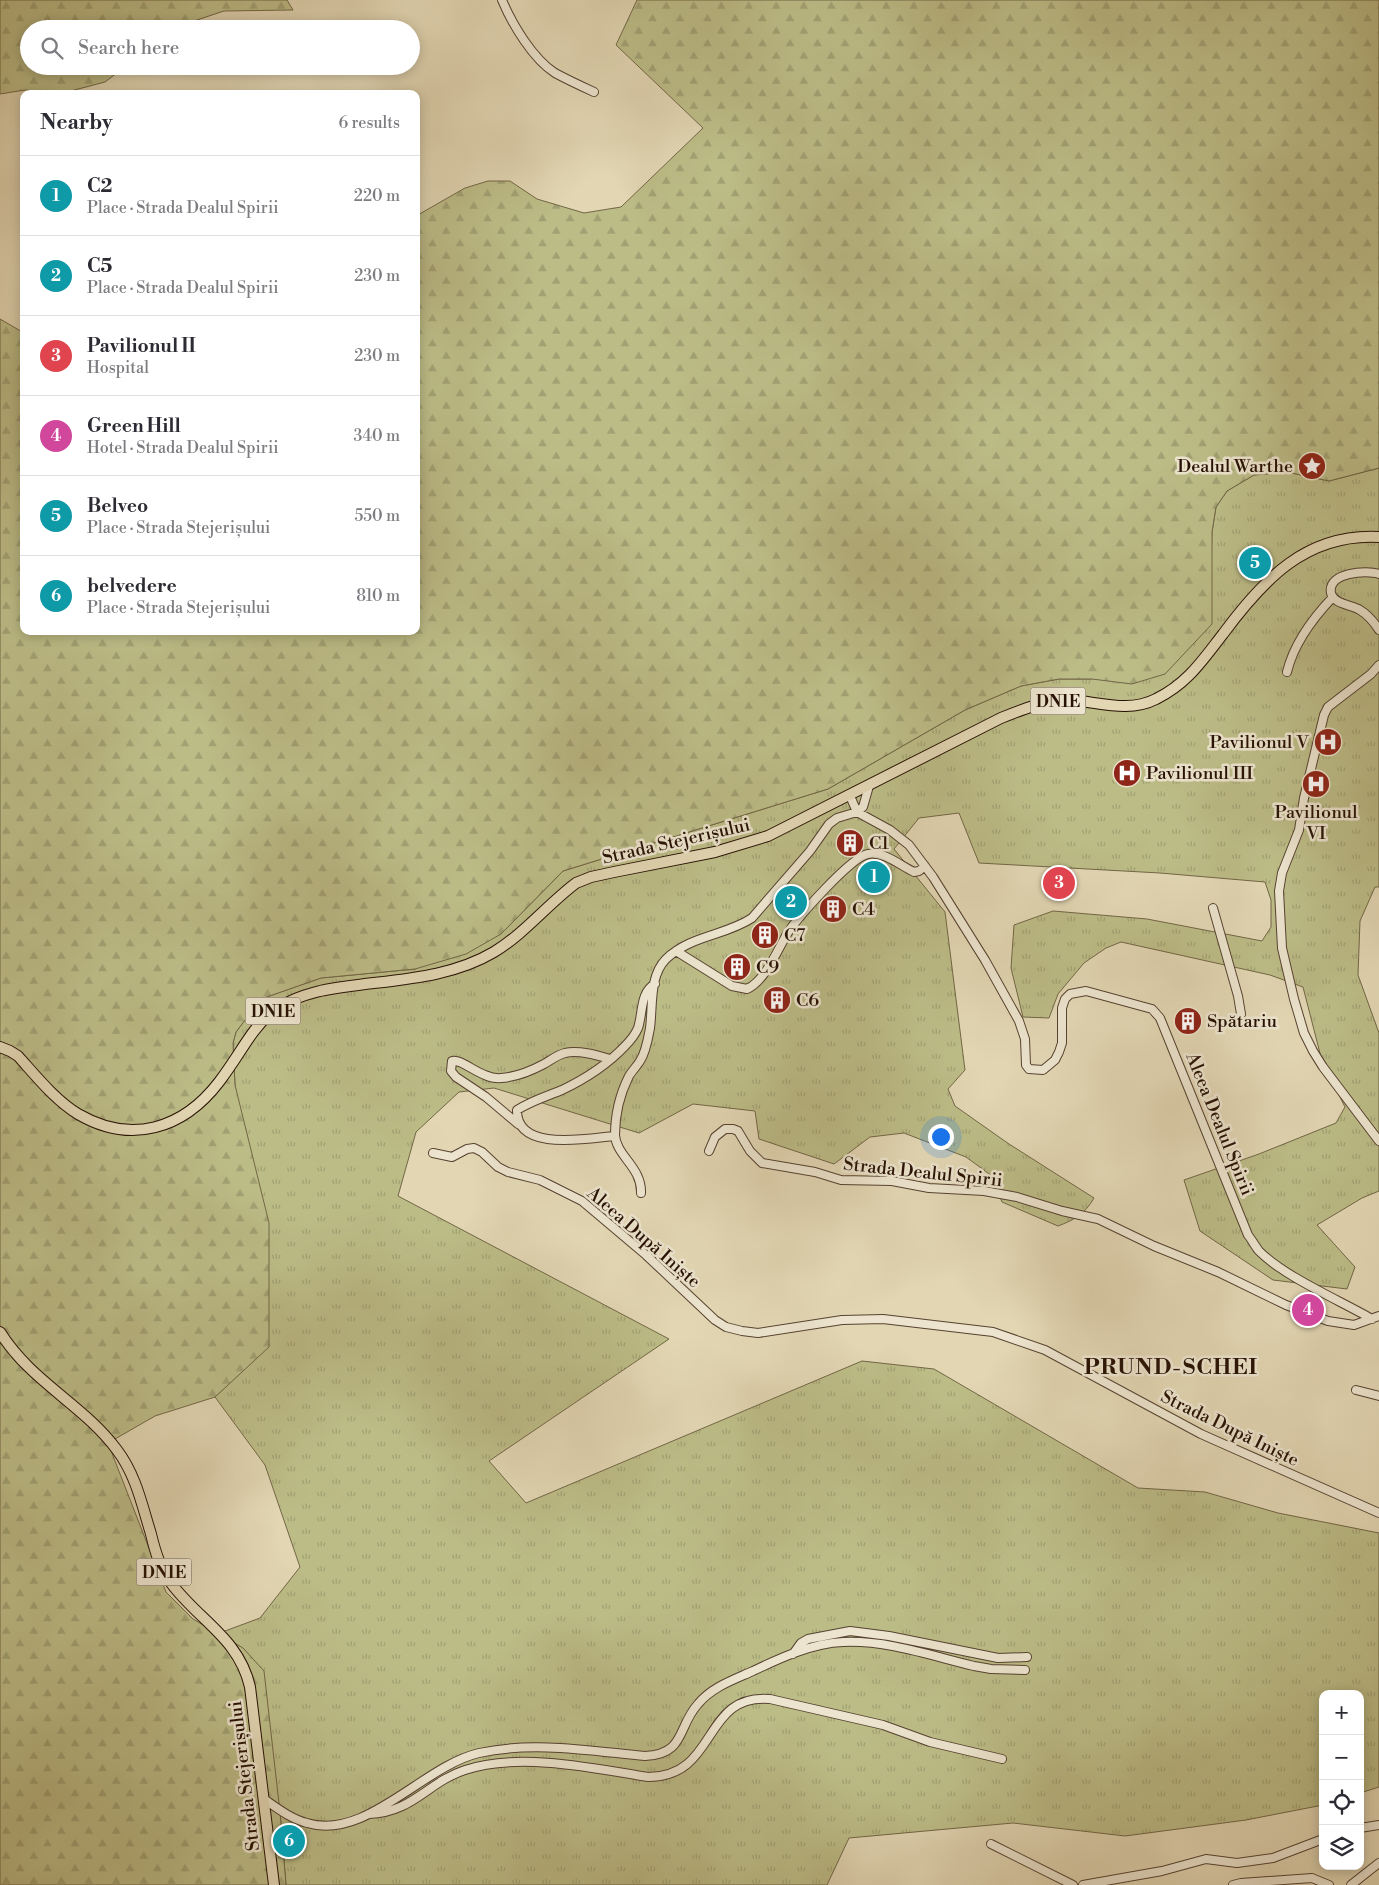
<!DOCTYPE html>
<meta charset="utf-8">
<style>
:root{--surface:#fff;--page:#f2f2f3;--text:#2b2b33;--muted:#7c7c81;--line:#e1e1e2;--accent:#0f766e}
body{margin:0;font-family:"Libre Bodoni",serif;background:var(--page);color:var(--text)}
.controls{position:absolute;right:15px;bottom:15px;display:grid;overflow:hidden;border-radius:10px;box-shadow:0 2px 12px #0003}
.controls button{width:45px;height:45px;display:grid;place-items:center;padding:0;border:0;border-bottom:1px solid var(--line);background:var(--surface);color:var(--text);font:25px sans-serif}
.you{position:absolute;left:940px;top:1136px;width:18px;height:18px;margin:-12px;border:4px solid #fff;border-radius:50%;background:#1a73e8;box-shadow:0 0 0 8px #1a73e833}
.badge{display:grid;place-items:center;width:32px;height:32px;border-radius:50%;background:var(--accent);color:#fff;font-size:16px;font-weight:700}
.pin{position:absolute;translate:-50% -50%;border:2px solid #fff;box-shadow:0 1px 5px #0006}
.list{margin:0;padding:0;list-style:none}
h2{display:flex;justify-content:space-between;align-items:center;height:65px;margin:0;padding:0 20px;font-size:21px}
h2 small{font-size:16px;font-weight:400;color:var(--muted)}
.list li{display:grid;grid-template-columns:32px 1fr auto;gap:15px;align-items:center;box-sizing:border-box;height:80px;padding:0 20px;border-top:1px solid var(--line)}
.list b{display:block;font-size:19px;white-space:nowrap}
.list p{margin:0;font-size:16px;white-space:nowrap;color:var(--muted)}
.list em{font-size:16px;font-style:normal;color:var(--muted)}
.icon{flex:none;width:28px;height:28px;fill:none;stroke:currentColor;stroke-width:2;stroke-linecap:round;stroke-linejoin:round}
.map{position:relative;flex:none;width:1379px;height:1885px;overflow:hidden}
.search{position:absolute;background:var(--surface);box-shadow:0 2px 12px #0003;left:20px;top:20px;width:400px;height:55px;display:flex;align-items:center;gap:12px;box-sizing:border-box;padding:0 18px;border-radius:28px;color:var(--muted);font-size:19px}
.panel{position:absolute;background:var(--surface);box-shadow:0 2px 12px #0003;left:20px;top:90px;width:400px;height:545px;border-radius:10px}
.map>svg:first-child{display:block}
</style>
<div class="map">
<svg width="1379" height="1885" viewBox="0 0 1379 1885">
<defs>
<pattern id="grass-tufts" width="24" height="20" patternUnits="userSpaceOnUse" patternTransform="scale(1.25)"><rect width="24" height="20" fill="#bcbc87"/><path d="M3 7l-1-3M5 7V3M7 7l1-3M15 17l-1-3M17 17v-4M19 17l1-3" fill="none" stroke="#a2a173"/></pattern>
<pattern id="forest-firs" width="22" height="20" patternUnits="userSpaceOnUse" patternTransform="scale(1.25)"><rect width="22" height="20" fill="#bcbc87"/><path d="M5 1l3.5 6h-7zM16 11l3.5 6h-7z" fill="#a2a173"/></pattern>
</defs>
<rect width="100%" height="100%" fill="#e2d6b3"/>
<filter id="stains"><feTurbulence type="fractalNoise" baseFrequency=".004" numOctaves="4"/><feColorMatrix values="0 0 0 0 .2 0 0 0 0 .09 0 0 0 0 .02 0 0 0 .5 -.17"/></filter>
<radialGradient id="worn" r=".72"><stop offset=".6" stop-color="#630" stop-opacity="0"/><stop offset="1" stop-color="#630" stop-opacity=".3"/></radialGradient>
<path fill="url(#grass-tufts)" stroke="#726646" d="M1379,468V887H1375L1360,921L1358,975L1379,1033V1191L1362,1198L1317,1225L1355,1267L1347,1289L1273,1280L1200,1231L1184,1180L1259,1154L1336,1123L1345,1107L1322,1061L1303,987L1270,975L1121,942L1106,948L1084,963L1058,994L1049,1018L1023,1017L1011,968L1014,925L1053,911L1147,919L1262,941L1271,927V900L1265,882L1160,873L979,863L959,813L919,818L894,849L945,912L965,1070L948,1089L955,1106L1009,1144L1094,1198C1085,1214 1074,1220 1058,1226L1002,1202L992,1176L966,1157L904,1133L870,1137L834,1164L759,1139L755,1111L693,1104L639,1133L494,1088L459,1092L416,1132L398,1196L669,1339L489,1461L526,1503L862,1361L934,1369L1138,1488L1205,1492L1278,1513L1379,1533V1787L1360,1793V1694H1323V1805L1246,1820L1125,1836L1013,1823L849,1838L827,1885H286L280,1812L217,1634L260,1618L300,1567L265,1465L215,1397L269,1346L235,1085L233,1043L236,1032L261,999L321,978L415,969L501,934L563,871L828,789L965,710L1021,686L1059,679H1092L1211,569L1212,532L1216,507L1227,491L1254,475L1287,472L1329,481Z"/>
<path fill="url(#forest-firs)" stroke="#726646" d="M0,0H287L293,10L224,11L182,25L176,29H29V66H126L105,82L63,93L25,90L0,94Z
M637,0H1379V468L1329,481L1287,472L1254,475L1227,491L1216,507L1212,532V624L1165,674L1132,684L1092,679H1059L1021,686L965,710L828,789L563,871L501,934L466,954L415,969L321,978L261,999L236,1032L233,1043L235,1085L269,1223V1347L215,1397L155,1416L108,1443L166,1592L193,1619L243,1648L264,1671L280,1812L286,1885H0V319L24,333V631H416V216L465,188L488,181H510L537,199L584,213L621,207L703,128L616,45Z"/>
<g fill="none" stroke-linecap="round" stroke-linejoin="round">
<defs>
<path id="minor" d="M502,0C512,24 533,59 555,73C568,80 581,86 594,92
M1379,574C1367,570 1327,572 1331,593C1333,604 1352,605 1360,610C1368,615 1374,622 1379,630
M1379,665L1371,674L1328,707L1324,715L1304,798L1299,830L1282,873L1279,891L1282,948L1294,999L1304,1033L1313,1051L1323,1067L1379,1141
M1287,672C1294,643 1312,619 1333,597
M850,796L857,812L890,830L909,845L933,877L985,960L1019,1021L1025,1039L1026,1065L1029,1069L1043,1070L1055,1060L1059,1052L1062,1043V1008L1065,999L1070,994L1086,991L1152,1009L1160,1018L1248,1235C1252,1240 1255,1246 1259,1251C1285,1277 1339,1300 1372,1319
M1213,908L1238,996L1241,1014
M676,951L732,986L747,989C765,981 777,951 787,934C797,918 851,857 868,854C884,851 901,866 914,872L919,871L925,866
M518,1124L486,1097L456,1077L451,1071L452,1061C462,1058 482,1080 501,1078C516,1077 531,1071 544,1064C551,1060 557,1055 565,1053C579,1050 596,1055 610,1059
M615,1136C589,1138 516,1153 517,1110C531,1101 547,1096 562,1090C585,1079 608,1064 625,1046C630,1041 635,1035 638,1028C643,1013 640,992 655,984
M709,1151L715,1137L725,1129H733L738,1131L750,1151L762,1163L815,1172L841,1180L892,1181L929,1188L984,1191L1017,1197L1062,1211L1098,1219L1154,1246L1218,1272L1286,1305L1328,1321L1354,1325L1379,1316
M433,1153L452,1157L467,1149L474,1148L482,1152L498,1167L508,1172L540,1180L582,1201L646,1255L715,1320L726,1327L742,1331L758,1333L842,1320L883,1319L993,1332L1045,1350L1201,1434L1379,1513
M641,1193C642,1167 616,1156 615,1135C615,1115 620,1094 629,1076C632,1071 637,1066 640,1061C646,1052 648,1039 650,1028C653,1006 649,976 666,959C691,935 725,936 752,918L810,851L829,824L837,818L857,812L863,807L869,786
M1356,1390L1379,1396
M793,1654L801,1643L808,1639L850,1631L889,1636L998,1658L1027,1657
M264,1799C277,1808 291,1819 307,1823C366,1841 423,1766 479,1753C533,1741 591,1751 645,1756C686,1754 677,1727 698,1704C712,1687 733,1680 753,1671C780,1658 813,1643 843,1642C887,1640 932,1656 974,1666L991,1669L1025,1670
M369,1814C412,1813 428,1782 465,1770C518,1752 594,1768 648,1777C719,1777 701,1693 770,1699L883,1725L930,1742L1002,1759
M1360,1828L1379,1825
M991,1844L1073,1885
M1083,1885L1162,1871L1206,1859L1237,1863L1273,1858L1323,1839
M1233,1885L1241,1883L1312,1878L1329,1885
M1351,1885L1379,1863"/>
<path id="major" d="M0,1047L10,1051L18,1056C36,1076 55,1100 78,1114C131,1145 183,1129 219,1082C254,1036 257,1006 320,991C377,979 442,983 494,952C524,934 548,904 576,883L591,877L614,872L715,852L768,836L1001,718C1023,709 1046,700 1070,700C1099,702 1129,713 1156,699C1187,684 1202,661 1223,634C1263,580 1306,533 1379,537
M0,1332C31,1382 84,1405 117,1450C136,1475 142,1505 151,1534C155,1551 160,1569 171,1583C198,1620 239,1638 250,1687L274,1885"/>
</defs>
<use href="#minor" stroke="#564230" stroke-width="10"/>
<use href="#major" stroke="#271104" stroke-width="12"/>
<use href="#minor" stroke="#ece4ce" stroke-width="8"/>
<use href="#major" stroke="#e2d6b3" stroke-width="10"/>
</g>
<defs>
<symbol id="sight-disc" viewBox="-11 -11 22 22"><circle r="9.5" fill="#8f2418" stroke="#ece4ce"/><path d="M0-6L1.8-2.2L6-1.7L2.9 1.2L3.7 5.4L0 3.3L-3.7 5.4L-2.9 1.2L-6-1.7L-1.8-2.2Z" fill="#fff"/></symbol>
<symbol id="hospital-disc" viewBox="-11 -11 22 22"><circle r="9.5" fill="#8f2418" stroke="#ece4ce"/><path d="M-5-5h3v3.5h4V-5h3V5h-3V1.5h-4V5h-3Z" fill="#fff"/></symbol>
<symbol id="building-disc" viewBox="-11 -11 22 22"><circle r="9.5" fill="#8f2418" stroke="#ece4ce"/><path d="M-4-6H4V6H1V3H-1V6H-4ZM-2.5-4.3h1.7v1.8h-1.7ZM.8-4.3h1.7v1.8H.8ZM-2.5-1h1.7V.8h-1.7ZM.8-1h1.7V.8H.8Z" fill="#fff"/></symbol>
</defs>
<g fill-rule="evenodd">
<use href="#sight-disc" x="1296" y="450" width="32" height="32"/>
<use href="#hospital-disc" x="1312" y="726" width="32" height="32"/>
<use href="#hospital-disc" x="1111" y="757" width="32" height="32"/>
<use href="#hospital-disc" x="1300" y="768" width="32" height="32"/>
<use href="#building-disc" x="834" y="827" width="32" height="32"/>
<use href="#building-disc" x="817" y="893" width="32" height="32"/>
<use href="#building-disc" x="749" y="919" width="32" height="32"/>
<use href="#building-disc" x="721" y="951" width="32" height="32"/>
<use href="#building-disc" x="761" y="984" width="32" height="32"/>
<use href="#building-disc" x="1172" y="1005" width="32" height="32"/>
</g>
<g text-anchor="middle" stroke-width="5" stroke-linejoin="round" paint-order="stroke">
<g fill="#ece4ce" stroke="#625041" stroke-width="1">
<rect x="1030.5" y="687.5" width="55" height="27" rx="4"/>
<rect x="245.5" y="997.5" width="55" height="27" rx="4"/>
<rect x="136.5" y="1558.5" width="55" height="27" rx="4"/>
</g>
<g font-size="16" font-weight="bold" fill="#271104">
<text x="1058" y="707">DN1E</text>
<text x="273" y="1017">DN1E</text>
<text x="164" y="1578">DN1E</text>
</g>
<g font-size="18" fill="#271104" stroke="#ece4ce" text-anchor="start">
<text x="1293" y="472" text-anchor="end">Dealul Warthe</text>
<text x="1309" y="748" text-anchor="end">Pavilionul V</text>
<text x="1146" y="779">Pavilionul III</text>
<text x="1316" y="818" text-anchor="middle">Pavilionul<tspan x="1316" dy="21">VI</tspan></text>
<text x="869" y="849">C1</text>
<text x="852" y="915">C4</text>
<text x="784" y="941">C7</text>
<text x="756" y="973">C9</text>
<text x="796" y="1006">C6</text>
<text x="1207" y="1027">Spătariu</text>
</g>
<g font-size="18" fill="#271104" stroke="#ece4ce">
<text transform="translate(676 841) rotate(-13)" y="6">Strada Stejerișului</text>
<text transform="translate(1220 1124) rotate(68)" y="6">Aleea Dealul Spirii</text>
<text transform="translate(923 1172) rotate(6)" y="6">Strada Dealul Spirii</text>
<text transform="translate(644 1237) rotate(41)" y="6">Aleea După Iniște</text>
<text transform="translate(1230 1428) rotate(26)" y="6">Strada După Iniște</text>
<text transform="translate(244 1776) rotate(-97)" y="6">Strada Stejerișului</text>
</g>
<g font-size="22" font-weight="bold" letter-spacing="1" fill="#271104" stroke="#ece4ce">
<text x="1171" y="1374">PRUND-SCHEI</text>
</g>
</g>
<rect width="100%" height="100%" filter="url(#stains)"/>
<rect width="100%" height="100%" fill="url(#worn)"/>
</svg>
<div class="controls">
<button>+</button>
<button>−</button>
<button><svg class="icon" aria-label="locate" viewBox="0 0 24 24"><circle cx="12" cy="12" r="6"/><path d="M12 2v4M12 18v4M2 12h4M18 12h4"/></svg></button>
<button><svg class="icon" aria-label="layers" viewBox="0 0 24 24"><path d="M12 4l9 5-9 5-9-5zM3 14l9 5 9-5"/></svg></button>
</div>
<div class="you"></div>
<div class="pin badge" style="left:874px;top:877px;background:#0f9aa8">1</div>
<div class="pin badge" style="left:791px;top:902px;background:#0f9aa8">2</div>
<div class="pin badge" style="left:1059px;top:883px;background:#e0444e">3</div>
<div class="pin badge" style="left:1308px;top:1310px;background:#d1479c">4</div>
<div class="pin badge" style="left:1255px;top:563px;background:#0f9aa8">5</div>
<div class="pin badge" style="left:289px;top:1841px;background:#0f9aa8">6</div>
<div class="search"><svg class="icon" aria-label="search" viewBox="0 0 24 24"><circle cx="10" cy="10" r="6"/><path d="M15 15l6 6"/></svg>Search here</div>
<section class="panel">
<h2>Nearby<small>6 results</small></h2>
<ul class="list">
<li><span class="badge" style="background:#0f9aa8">1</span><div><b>C2</b><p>Place · Strada Dealul Spirii</p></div><em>220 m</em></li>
<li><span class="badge" style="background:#0f9aa8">2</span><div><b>C5</b><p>Place · Strada Dealul Spirii</p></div><em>230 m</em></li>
<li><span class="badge" style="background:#e0444e">3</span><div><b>Pavilionul II</b><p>Hospital</p></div><em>230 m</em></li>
<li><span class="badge" style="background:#d1479c">4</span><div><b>Green Hill</b><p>Hotel · Strada Dealul Spirii</p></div><em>340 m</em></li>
<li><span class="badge" style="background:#0f9aa8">5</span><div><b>Belveo</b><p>Place · Strada Stejerișului</p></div><em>550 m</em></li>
<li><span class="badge" style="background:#0f9aa8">6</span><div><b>belvedere</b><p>Place · Strada Stejerișului</p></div><em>810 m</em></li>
</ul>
</section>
</div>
